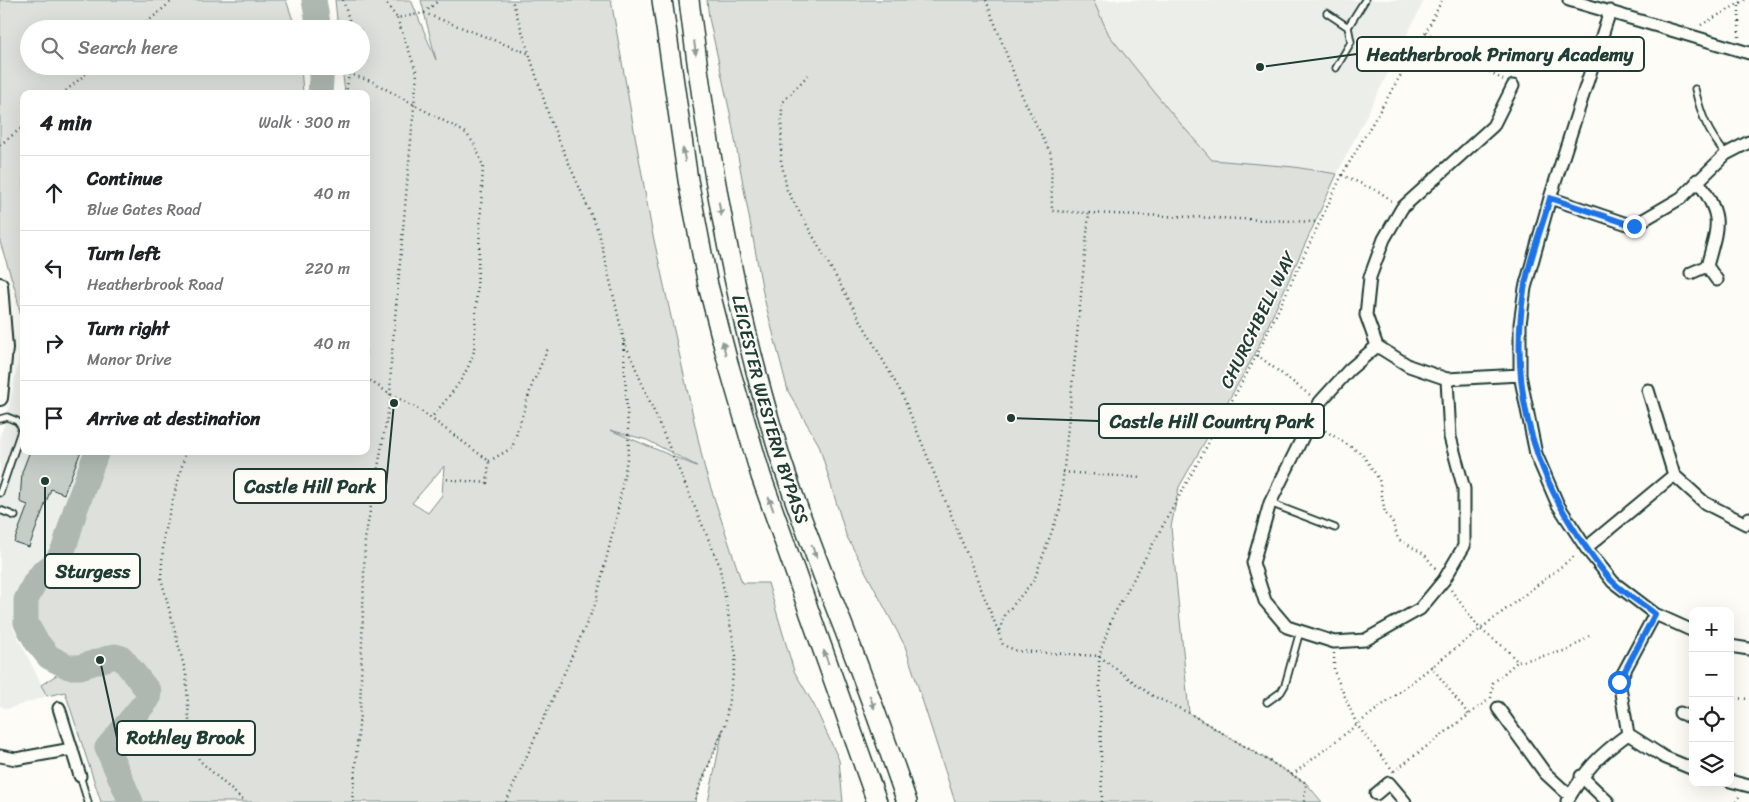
<!DOCTYPE html>
<meta charset="utf-8">
<style>
:root{--surface:#fff;--page:#f2f2f2;--text:#202124;--muted:#757577;--line:#e0e0e0}
body{margin:0;font-family:Sriracha,sans-serif;background:var(--page);color:var(--text)}
.controls{position:absolute;right:15px;bottom:15px;display:grid;overflow:hidden;border-radius:10px;box-shadow:0 5px 20px #0002}
.controls button{width:45px;height:45px;display:grid;place-items:center;padding:0;border:0;border-bottom:1px solid var(--line);background:var(--surface);color:var(--text);font:25px sans-serif}
.stop{position:absolute;width:15px;height:15px;margin:-11px;border:4px solid #1a73e8;border-radius:50%;background:#fff}
.stop.end{background:#1a73e8;border-color:#fff;box-shadow:0 1px 5px #0008}
.list{margin:0;padding:0;list-style:none}
h2{display:flex;justify-content:space-between;align-items:center;height:65px;margin:0;padding:0 20px;font-size:21px}
h2 small{font-size:16px;font-weight:400;color:var(--muted)}
.list li{display:grid;grid-template-columns:32px 1fr auto;gap:15px;align-items:center;box-sizing:border-box;height:75px;padding:0 20px;border-top:1px solid var(--line)}
.list b{display:block;font-size:19px;white-space:nowrap}
.list p{margin:0;font-size:16px;white-space:nowrap;color:var(--muted)}
.list em{font-size:16px;font-style:normal;color:var(--muted)}
.icon{flex:none;width:28px;height:28px;fill:none;stroke:currentColor;stroke-width:2;stroke-linecap:round;stroke-linejoin:round}
.map{position:relative;flex:none;width:1749px;height:802px;overflow:hidden}
.search{position:absolute;background:var(--surface);box-shadow:0 5px 20px #0002;left:20px;top:20px;width:350px;height:55px;display:flex;align-items:center;gap:12px;box-sizing:border-box;padding:0 18px;border-radius:28px;color:var(--muted);font-size:19px}
.panel{position:absolute;background:var(--surface);box-shadow:0 5px 20px #0002;left:20px;top:90px;width:350px;height:365px;border-radius:10px}
.map>svg:first-child{display:block}
</style>
<div class="map">
<svg width="1749" height="802" viewBox="0 0 1749 802">
<rect width="100%" height="100%" fill="#fdfcf7"/>
<filter id="ink" filterUnits="userSpaceOnUse"><feTurbulence type="fractalNoise" baseFrequency=".02" numOctaves="2"/><feDisplacementMap in="SourceGraphic" scale="10" xChannelSelector="R" yChannelSelector="G"/><feConvolveMatrix kernelMatrix="1 2 1 2 8 2 1 2 1" color-interpolation-filters="sRGB"/></filter>
<g filter="url(#ink)">
<path fill="#eceee9" d="M1090,0H1422L1424,1L1337,174L1294,167L1212,160L1145,87L1112,44Z
M24,333V451H86L51,556L28,581L13,627L47,696L7,709L0,706V436L7,417Z"/>
<path fill="#dde0db" stroke="#7e8e88" fill-rule="evenodd" d="M0,0H286L296,29H29V66H301L303,94H24V333L16,292L0,242Z
M335,0H411L436,60L421,0H611L652,231L705,470L742,583H768L794,671L814,705L839,760L843,802H708L723,729L697,794L696,802H135L114,747L113,761L131,802H101L65,692L47,696L41,685L69,667H80L115,656L122,658L138,675L124,649C66,654 61,677 31,613L43,580L66,560L76,508L96,451H366V94H345L342,66H361V29H338ZM610,430L647,440L697,466H696ZM444,466L442,495L428,513L412,503ZM145,703L114,744V739Z
M707,0H1093L1109,35L1168,109L1212,160L1294,167L1337,174L1255,354L1179,487L1171,527L1189,713L1306,783L1322,802H955L905,646L846,535L819,445L788,391L764,298L730,113L709,18Z"/>
<g fill="none" stroke-linecap="round" stroke-linejoin="round">
<path stroke="#aeb8b1" stroke-width="25" d="M314,0L319,29
M320,94L322,66
M97,451L76,508L64,548L56,563L43,572L35,582L26,600V623L36,641L49,657L69,667H80L115,656L122,658L149,692L148,699L107,748L131,802"/>
</g>
<path fill="#c6cdc7" stroke="#1f3d34" d="M30,451H81L64,494L51,489L29,547L14,542L28,505L20,502L22,472Z"/>
<g fill="none" stroke-linecap="round" stroke-linejoin="round">
<defs>
<path id="service" d="M1327,13L1348,27L1365,0
M1336,68L1351,42L1348,27
M1695,89C1701,115 1708,133 1726,154
M0,419L7,417L17,421L22,428L0,493
M1270,503L1335,528
M0,510L15,516
M1267,702L1281,692L1285,685L1300,631
M80,776L88,802"/>
<path id="minor" d="M1569,0L1749,53
M1610,11L1550,198L1525,288L1520,324V375L1536,454L1558,505L1586,548L1613,582L1655,614L1693,631
M1513,86L1493,126L1402,208L1384,239L1370,277L1366,315L1377,346L1409,366L1447,379L1520,375
M1697,180C1724,217 1718,225 1707,266
M1550,198L1633,226L1681,198L1726,154L1749,142
M1691,273L1707,266L1717,280
M1377,346L1349,370L1320,402L1270,503L1253,563L1265,601L1287,627L1334,642L1365,640L1420,609L1444,580L1464,546V489L1450,437L1447,379
M1648,390L1674,475
M1586,548L1674,475L1705,503L1746,524L1749,518
M1655,614L1619,681L1628,734L1664,757L1693,769
M1730,646L1749,649
M59,708L80,776
M1498,708L1545,773L1570,796
M1680,713L1693,718
M0,756L16,759L72,749
M1581,776L1608,802
M1730,781L1749,786
M1376,794L1389,783L1405,802
M1567,801C1586,769 1598,756 1628,734"/>
<path id="tertiary" d="M0,285L5,348L0,398"/>
<g id="trunk">
<path d="M662,0L688,180L708,285L728,363L761,476L877,802"/>
<path id="s1" d="M689,0C708,154 734,307 780,456C801,522 828,587 853,652C872,702 890,752 907,802"/>
</g>
</defs>
<use href="#service" stroke="#1f3d34" stroke-width="9"/>
<use href="#minor" stroke="#1f3d34" stroke-width="15"/>
<use href="#tertiary" stroke="#1f3d34" stroke-width="18"/>
<use href="#trunk" stroke="#1f3d34" stroke-width="22"/>
<path stroke="#1f3d34" stroke-width="2.5" stroke-dasharray="1 4" stroke-linecap="butt" d="M343,0L352,29
M384,0L397,18L424,13L439,0
M986,0L1023,98L1051,154L1052,211L1089,213L1060,509L1034,580L1004,616L999,634L1001,640L1003,645L1017,651L1099,656L1151,695L1189,713L1306,783L1304,802
M424,13L530,54
M1701,25L1745,0
M139,29L173,0
M1426,32L1503,80
M1739,37V4
M349,74L371,81L466,133L475,145L483,166L474,351C466,379 449,396 431,418
M808,75L782,103L781,160L787,190L902,394L999,633
M62,94L95,66
M346,94L350,66
M0,145L24,126
M1342,175L1380,192L1393,202
M1089,213L1318,222
M624,341L719,564L736,656L725,725L694,802
M1257,355L1310,395
M366,378L390,394L417,408L489,461L487,483L444,479
M1321,428L1362,454L1379,479L1385,513L1392,521L1398,539L1424,554L1436,569
M186,451L164,533L161,578L186,674L190,735L199,760L245,802
M489,461L512,448L532,385L549,346
M1063,472L1142,478
M1451,590L1480,629L1506,649L1518,662L1568,650L1589,636
M1334,653V671L1357,725L1394,772
M1431,666L1469,715
M1491,698L1493,683L1517,662
M1730,698L1749,699
M1394,771L1487,701
M1292,775L1576,555
M352,802L360,714L365,539L390,401L391,363L417,73L397,18
M506,802L595,605L617,515L629,448L623,337L599,233L551,122L512,0
M1102,802L1099,656L1112,618L1257,355L1342,175L1426,32L1442,0
M1736,802L1740,795"/>
<use href="#service" stroke="#fdfcf7" stroke-width="5.5"/>
<use href="#minor" stroke="#fdfcf7" stroke-width="11"/>
<use href="#tertiary" stroke="#fdfcf7" stroke-width="14"/>
<use href="#trunk" stroke="#fdfcf7" stroke-width="19"/>
</g>
<defs><path id="oneway-solid" d="M-6-.8H1V-3.2L6.5 0L1 3.2V.8H-6Z" transform="scale(1.25)"/></defs>
<g fill="#8e9c96">
<use href="#oneway-solid" transform="translate(695 48) rotate(83)"/>
<use href="#oneway-solid" transform="translate(684 155) rotate(-100)"/>
<use href="#oneway-solid" transform="translate(720 209) rotate(80)"/>
<use href="#oneway-solid" transform="translate(724 348) rotate(-104)"/>
<use href="#oneway-solid" transform="translate(771 504) rotate(-110)"/>
<use href="#oneway-solid" transform="translate(814 551) rotate(69)"/>
<use href="#oneway-solid" transform="translate(826 657) rotate(-110)"/>
<use href="#oneway-solid" transform="translate(872 702) rotate(70)"/>
</g>
</g>
<g fill="none" stroke-linecap="round" stroke-linejoin="round" filter="url(#ink)">
<path stroke="#1a73e8" stroke-width="6" d="M1619,682L1655,614C1642,603 1625,594 1613,582C1600,569 1589,551 1578,536C1529,460 1510,380 1524,290C1529,259 1542,228 1550,198L1634,226"/>
</g>
<g text-anchor="middle" stroke-width="4" stroke-linejoin="round" paint-order="stroke">
<g font-size="18" fill="#1f3d34" stroke="#fdfcf7">
<text transform="translate(1258 320) rotate(-64)" y="6">CHURCHBELL WAY</text>
<text dy="6" stroke="none"><textPath href="#s1" startOffset="418">LEICESTER WESTERN BYPASS</textPath></text>
</g>
</g>
<path fill="none" stroke="#1f3d34" stroke-width="2" d="M1260 67L1357 54M1011 418L1099 421M394 403L386 486M45 481L45 571M100 660L117 738"/>
<g fill="#1f3d34" stroke="#fdfcf7" stroke-width="2">
<circle cx="1260" cy="67" r="5"/>
<circle cx="1011" cy="418" r="5"/>
<circle cx="394" cy="403" r="5"/>
<circle cx="45" cy="481" r="5"/>
<circle cx="100" cy="660" r="5"/>
</g>
<g fill="#fdfcf7" stroke="#1f3d34" stroke-width="2">
<rect x="1357" y="37" width="287" height="34" rx="5"/>
<rect x="1099" y="404" width="225" height="34" rx="5"/>
<rect x="234" y="469" width="152" height="34" rx="5"/>
<rect x="45" y="554" width="95" height="34" rx="5"/>
<rect x="117" y="721" width="138" height="34" rx="5"/>
</g>
<g font-size="19" text-anchor="middle" font-weight="bold" fill="#1f3d34">
<text x="1500" y="61">Heatherbrook Primary Academy</text>
<text x="1212" y="428">Castle Hill Country Park</text>
<text x="310" y="493">Castle Hill Park</text>
<text x="93" y="578">Sturgess</text>
<text x="186" y="744">Rothley Brook</text>
</g>
</svg>
<div class="controls">
<button>+</button>
<button>−</button>
<button><svg class="icon" aria-label="locate" viewBox="0 0 24 24"><circle cx="12" cy="12" r="6"/><path d="M12 2v4M12 18v4M2 12h4M18 12h4"/></svg></button>
<button><svg class="icon" aria-label="layers" viewBox="0 0 24 24"><path d="M12 4l9 5-9 5-9-5zM3 14l9 5 9-5"/></svg></button>
</div>
<div class="stop" style="left:1619px;top:682px"></div>
<div class="stop end" style="left:1634px;top:226px"></div>
<div class="search"><svg class="icon" aria-label="search" viewBox="0 0 24 24"><circle cx="10" cy="10" r="6"/><path d="M15 15l6 6"/></svg>Search here</div>
<section class="panel">
<h2>4 min<small>Walk · 300 m</small></h2>
<ul class="list">
<li><svg class="icon" aria-label="ahead" viewBox="0 0 24 24"><path d="M12 20V5M6 11l6-6 6 6"/></svg><div><b>Continue</b><p>Blue Gates Road</p></div><em>40 m</em></li>
<li><svg class="icon" aria-label="left" viewBox="0 0 24 24"><path d="M17 20v-9H6M10 6l-5 5 5 5"/></svg><div><b>Turn left</b><p>Heatherbrook Road</p></div><em>220 m</em></li>
<li><svg class="icon" aria-label="right" viewBox="0 0 24 24"><path d="M7 20v-9h11M14 6l5 5-5 5"/></svg><div><b>Turn right</b><p>Manor Drive</p></div><em>40 m</em></li>
<li><svg class="icon" aria-label="arrive" viewBox="0 0 24 24"><path d="M6 21V4h12l-3 4 3 4H6"/></svg><div><b>Arrive at destination</b></div></li>
</ul>
</section>
</div>
